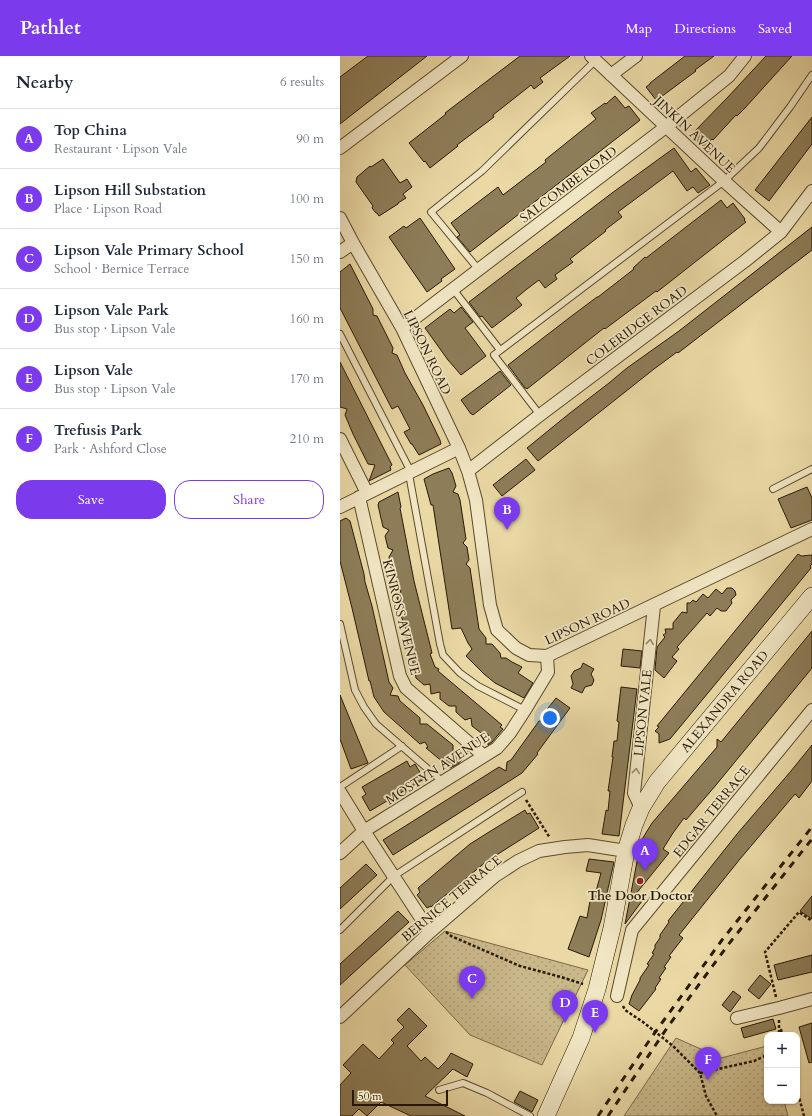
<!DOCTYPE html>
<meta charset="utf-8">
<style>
:root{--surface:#fff;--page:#f2f2f3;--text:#1f2937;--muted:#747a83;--line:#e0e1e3;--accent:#7c3aed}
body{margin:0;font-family:Cardo,serif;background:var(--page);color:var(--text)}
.controls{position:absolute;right:12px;bottom:12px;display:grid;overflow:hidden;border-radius:8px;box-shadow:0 1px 3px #0004}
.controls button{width:36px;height:36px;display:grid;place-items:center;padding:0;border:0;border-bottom:1px solid var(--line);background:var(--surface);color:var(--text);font:20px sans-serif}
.scale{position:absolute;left:12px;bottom:10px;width:96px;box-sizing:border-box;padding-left:4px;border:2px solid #291904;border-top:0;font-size:11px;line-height:14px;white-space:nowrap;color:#291904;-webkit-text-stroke:3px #f1e6c4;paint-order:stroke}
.you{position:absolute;left:210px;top:662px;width:14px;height:14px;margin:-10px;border:3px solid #fff;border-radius:50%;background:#1a73e8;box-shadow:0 0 0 6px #1a73e833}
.badge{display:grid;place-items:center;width:26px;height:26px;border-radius:50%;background:var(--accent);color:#fff;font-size:13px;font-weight:700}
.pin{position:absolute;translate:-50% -33px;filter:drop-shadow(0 1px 2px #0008)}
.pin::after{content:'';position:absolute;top:21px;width:14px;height:12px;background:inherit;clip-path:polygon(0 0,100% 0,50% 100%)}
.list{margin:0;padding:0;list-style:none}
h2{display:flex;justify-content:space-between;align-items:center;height:52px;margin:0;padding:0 16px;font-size:17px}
h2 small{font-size:13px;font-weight:400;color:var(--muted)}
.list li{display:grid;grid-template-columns:26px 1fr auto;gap:12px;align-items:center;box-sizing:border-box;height:60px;padding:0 16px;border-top:1px solid var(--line)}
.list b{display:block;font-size:15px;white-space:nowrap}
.list p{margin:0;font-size:13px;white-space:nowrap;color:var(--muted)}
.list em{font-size:13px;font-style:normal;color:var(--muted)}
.actions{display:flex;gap:8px;padding:12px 16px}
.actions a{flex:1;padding:9px 0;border:1px solid var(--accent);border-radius:16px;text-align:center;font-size:14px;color:var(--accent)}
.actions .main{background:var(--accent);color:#fff}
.map{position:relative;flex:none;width:472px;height:1060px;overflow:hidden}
header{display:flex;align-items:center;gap:24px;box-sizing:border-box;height:56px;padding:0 20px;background:var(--accent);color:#fff}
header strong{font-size:19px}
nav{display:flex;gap:22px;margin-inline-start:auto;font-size:14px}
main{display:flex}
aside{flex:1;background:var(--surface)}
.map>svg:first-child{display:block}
</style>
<header>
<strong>Pathlet</strong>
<nav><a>Map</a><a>Directions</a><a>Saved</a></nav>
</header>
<main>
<aside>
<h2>Nearby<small>6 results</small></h2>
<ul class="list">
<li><span class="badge">A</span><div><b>Top China</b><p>Restaurant · Lipson Vale</p></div><em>90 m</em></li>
<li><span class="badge">B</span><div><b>Lipson Hill Substation</b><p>Place · Lipson Road</p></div><em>100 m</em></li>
<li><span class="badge">C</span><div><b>Lipson Vale Primary School</b><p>School · Bernice Terrace</p></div><em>150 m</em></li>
<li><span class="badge">D</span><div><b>Lipson Vale Park</b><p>Bus stop · Lipson Vale</p></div><em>160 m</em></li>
<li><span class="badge">E</span><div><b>Lipson Vale</b><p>Bus stop · Lipson Vale</p></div><em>170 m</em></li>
<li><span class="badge">F</span><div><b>Trefusis Park</b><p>Park · Ashford Close</p></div><em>210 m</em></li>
</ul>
<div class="actions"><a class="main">Save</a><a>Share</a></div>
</aside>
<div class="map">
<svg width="472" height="1060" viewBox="0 0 472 1060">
<defs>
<pattern id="park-dots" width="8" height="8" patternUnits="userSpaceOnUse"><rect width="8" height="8" fill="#c9b88a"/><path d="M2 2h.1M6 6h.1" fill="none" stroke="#ad9e75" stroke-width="1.8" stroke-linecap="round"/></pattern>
</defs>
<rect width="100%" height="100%" fill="#ead9a5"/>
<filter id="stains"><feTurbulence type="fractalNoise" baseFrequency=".005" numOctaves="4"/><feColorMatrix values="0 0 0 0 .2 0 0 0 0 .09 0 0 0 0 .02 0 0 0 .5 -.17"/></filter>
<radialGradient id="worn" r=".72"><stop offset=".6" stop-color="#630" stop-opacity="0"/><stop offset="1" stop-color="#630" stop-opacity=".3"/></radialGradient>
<path fill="url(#park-dots)" stroke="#796847" d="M105,875L248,914L202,1009L130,979L65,909Z
M336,982L381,1002L427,990V1045H444L448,1060H284Z"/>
<path fill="#8d7d58" stroke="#291904" d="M28,0H87L0,68V21Z
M180,0H230L200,22L203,26L194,33L191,29L153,59L154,61L117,89L118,90L90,112L85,105L84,106L69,87L106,58L105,57Z
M345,0H374L355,14L356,15L321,41H320L316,44L306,31L310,28V27Z
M426,0H452L405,52L397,60L396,59L373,84L372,83L364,91L353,81V77L387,42Z
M275,40L285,52L289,50L300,64L299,65L130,196L117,181L120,179L111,167L158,131L163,139L206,106L205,104L256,63L251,57L265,47L266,48Z
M472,61V88L429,145L415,134Z
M334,92L351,116L356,112L370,129L358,137L353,131L347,135L333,115L278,156L282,161L265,174L266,175L230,203L233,206L215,219L217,223L205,232L199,224L187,233L176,242L182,249L152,272L142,260L140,261L129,246L272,137Z
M43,103L60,127L67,123L72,131L63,138L66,142L58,147V148L39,160L37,157H36L32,152L33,150L16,126L17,121L30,110L31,111Z
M381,144L387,152L393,147L405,163L404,164L406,166L317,236L316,235L265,273L264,272L187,333L186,332H185L168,309L229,262L257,241H258L294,213L293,212L305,201L306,202Z
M80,162L115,213L101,223L102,225L87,236L49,181L64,170L66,172Z
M472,171V194L338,297L337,296L314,313L198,405L187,392L230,357L269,327L287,312L339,275Z
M10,208L33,253V259L37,260L53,292L52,297L57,299L65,317L83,349L100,384L101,388L79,399L72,388H71L64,376L70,373L58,350L52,353L0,252V216Z
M121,251L133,266L125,272L146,300L121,319L108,304L85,272L110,253L114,257Z
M0,306L52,409L50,411L51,414L29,425L35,409L28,408L13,378L5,359L7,353L0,351Z
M160,315L171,329L133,359L132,358H131L121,344Z
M186,403L195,414L162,440L153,429Z
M109,412L112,417L116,430L113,436L118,438L120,444L126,483L123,487L127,491L129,504L126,508L130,512L139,573L146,582V588H152L160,597L161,602H166L172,606L182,611L178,617L193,627L184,642L155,627L144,618L126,600L132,593L128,587L121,572L112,573L93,449H91L84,423L93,418Z
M467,431L472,442V464L451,472L438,443Z
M58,436L61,451L60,452L74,525L92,597L90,598L95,611L99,613L98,615L162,669L160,671L163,673L152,686L148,689V678L141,677L132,670L131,662L125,664L116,656V650H109L100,643V636L91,638L90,628L84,629L76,622L72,601L76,595L69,592L67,581L71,575L65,572L60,556L57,541L61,535L55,532L53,520L57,515L51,512L49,501L53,494L48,492L45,480L49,474L43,471L38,449L39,446Z
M6,462L10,465L24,518L25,526L32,550L49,626L53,632L50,639L58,640L60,645L80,662V668H87L113,689V696L125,694L128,696L118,708L110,712L86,692L88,691L85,686L80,688L44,656L34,641L30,625H29L12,552L0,505V465Z
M458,498L461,500L472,499V508L470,510L471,512L330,683L319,687V678L315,675L319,671L317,670Z
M387,532H392L395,535L396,539L391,544L392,547L386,555H381L377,552L370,560L367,557L337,591L339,593L332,601L337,605L324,622L315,614L317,591L325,581L323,579L326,577L325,573H333V567L342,556L347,557V547H350L353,544L356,546L363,538L368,542L376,533L382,538Z
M472,575V612L376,729L346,764L344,762L333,777L323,793L329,797L295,839L305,841L285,868L301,785L312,767L377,691V683L381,686Z
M283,593L302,595L300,612L281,610Z
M243,607L254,613L251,618L254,624L252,629L245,631L242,637L231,632L233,628L231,620L234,615L241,612Z
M281,631L297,633L279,780L262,778L266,754L268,755L270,735H268L273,701H272L274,685H277L279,666L277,665Z
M0,639L28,707L11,713L0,683Z
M216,642L230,652L197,697L198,698L182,717L53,799L43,784L159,711L166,715L167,706L171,704L199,665H207L205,656Z
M472,689V725L459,742L455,738L400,803L339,879L343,882L329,900L331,901L324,911L326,912L319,922L321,923L315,932L316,933L299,955L289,948L292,939L300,924V922L309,909L307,908L314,898L312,897L315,892V889L320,882V879L329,866L328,865L397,778L451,715Z
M67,705L70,711L75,708L84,723L30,755L22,741L26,738L22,731Z
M185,754L187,758L190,757L199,772L147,805L91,851V850L87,852L77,839L80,836L78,832L130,788L149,776Z
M249,803L274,806L261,864L249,901L228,893L240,860L247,862L251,839H255L261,817L246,815Z
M26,808L37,819L0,853V832Z
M472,840V863L460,855Z
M58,855L69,866L0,929V908Z
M472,899V916L438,924L434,909Z
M420,919L431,928L419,943L408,934Z
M393,935L401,941L390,956L382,949Z
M69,952L87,970L67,990L81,1005L85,1001L98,1013L106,1005L111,997L133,1008L127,1021L113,1013L85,1040L125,1060H71L41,1046L27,1060L19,1053L12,1060H0V1029L11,1017L3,1009L23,988L39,1003L54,987L51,984L64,971L57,964Z
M433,963L436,973L404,982L401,972Z
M472,967V1006L469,1007L459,971Z
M180,1035L198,1044L192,1056L174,1046Z"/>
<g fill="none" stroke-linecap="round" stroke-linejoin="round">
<defs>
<path id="lane" d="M139,214L91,156L142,115L256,4
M113,233L160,294
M0,278L71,416
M200,359L154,299L384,125L419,92L450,51L472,19
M69,418L100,588L103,599L120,617L138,630L185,654
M433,433L472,413
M0,568L15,634L24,651L36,668L103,726
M0,731L62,690
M0,874L54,820L182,736
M99,1034L123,1027L147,1037L190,1060"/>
<path id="street" d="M251,0L384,125L441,176
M271,19L296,0
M0,92L122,0
M0,162L13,187L62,272L119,392L128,415L136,444L150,549L157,574L176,592L189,599L207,600L472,473
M0,196L13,187
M62,272L327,70L389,20L405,0
M0,383L27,437
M128,415L200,359L405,205L441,176L472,135
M19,441L60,620L66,632L144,700
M0,451L119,392
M0,736L24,775L90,876
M301,752L294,737L314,550
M0,797L24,775L157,692L170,677L185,654L208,616L207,600
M277,940L292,874L472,654
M0,961L90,876L155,820L178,805L199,795L225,791L248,789L286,795
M397,962L439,952L472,943"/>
<path id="secondary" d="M206,1060L241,982L257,933L272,872L286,795L294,769L301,752L317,726L472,540"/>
</defs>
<use href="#lane" stroke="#59492c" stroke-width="8"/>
<use href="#street" stroke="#59492c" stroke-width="14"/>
<use href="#secondary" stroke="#291904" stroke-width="18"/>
<path stroke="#291904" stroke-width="2.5" stroke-dasharray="3 2" stroke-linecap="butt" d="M186,744L210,782
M106,876L111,880L180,910L221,921L243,928
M436,941L425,896L459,856L472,865
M283,950L285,954L303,966L333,990L360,1017L366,1040L377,1060
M439,964V979
M441,973L442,979
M360,1017L414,1005L427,999
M457,1033L464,1060"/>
<use href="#lane" stroke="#f1e6c4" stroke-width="6"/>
<use href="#street" stroke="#f1e6c4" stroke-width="12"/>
<use href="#secondary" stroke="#f1e6c4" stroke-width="17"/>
<path stroke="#291904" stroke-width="3" stroke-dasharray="7 7" stroke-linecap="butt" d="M258,1060L311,982L382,884L472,771
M268,1060L327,972L388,889L472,783"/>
</g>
<defs><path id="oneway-chevron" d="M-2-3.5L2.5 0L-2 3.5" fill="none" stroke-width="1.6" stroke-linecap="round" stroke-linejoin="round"/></defs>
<g stroke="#978a6e">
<use href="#oneway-chevron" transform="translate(310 586) rotate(-84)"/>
<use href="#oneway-chevron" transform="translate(296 715) rotate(-84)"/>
</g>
<circle fill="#8f2418" stroke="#f1e6c4" stroke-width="1.5" cx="300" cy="825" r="4"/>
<g text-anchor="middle" stroke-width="3.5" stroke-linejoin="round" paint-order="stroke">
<g font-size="13" fill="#291904" stroke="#f1e6c4">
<text transform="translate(355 78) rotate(43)" y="5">JINKIN AVENUE</text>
<text transform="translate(228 128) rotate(-37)" y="5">SALCOMBE ROAD</text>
<text transform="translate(296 269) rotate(-37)" y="5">COLERIDGE ROAD</text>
<text transform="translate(88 296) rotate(64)" y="5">LIPSON ROAD</text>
<text transform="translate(62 561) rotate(76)" y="5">KINROSS AVENUE</text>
<text transform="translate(247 565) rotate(-25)" y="5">LIPSON ROAD</text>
<text transform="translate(384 645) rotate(-50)" y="5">ALEXANDRA ROAD</text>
<text transform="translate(302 657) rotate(-84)" y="5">LIPSON VALE</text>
<text transform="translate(97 712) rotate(-33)" y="5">MOSTYN AVENUE</text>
<text transform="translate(371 755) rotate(-51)" y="5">EDGAR TERRACE</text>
<text transform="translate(111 842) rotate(-40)" y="5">BERNICE TERRACE</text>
</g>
<g font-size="13" font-weight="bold" fill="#291904" stroke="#f1e6c4">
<text x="300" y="844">The Door Doctor</text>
</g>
</g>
<rect width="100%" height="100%" filter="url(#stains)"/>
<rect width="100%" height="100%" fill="url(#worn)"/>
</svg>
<div class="controls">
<button>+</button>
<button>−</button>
</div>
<div class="scale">50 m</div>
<div class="you"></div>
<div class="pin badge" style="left:305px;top:815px">A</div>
<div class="pin badge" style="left:167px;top:474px">B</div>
<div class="pin badge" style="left:132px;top:943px">C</div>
<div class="pin badge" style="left:225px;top:967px">D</div>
<div class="pin badge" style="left:255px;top:977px">E</div>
<div class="pin badge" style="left:368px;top:1024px">F</div>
</div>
</main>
